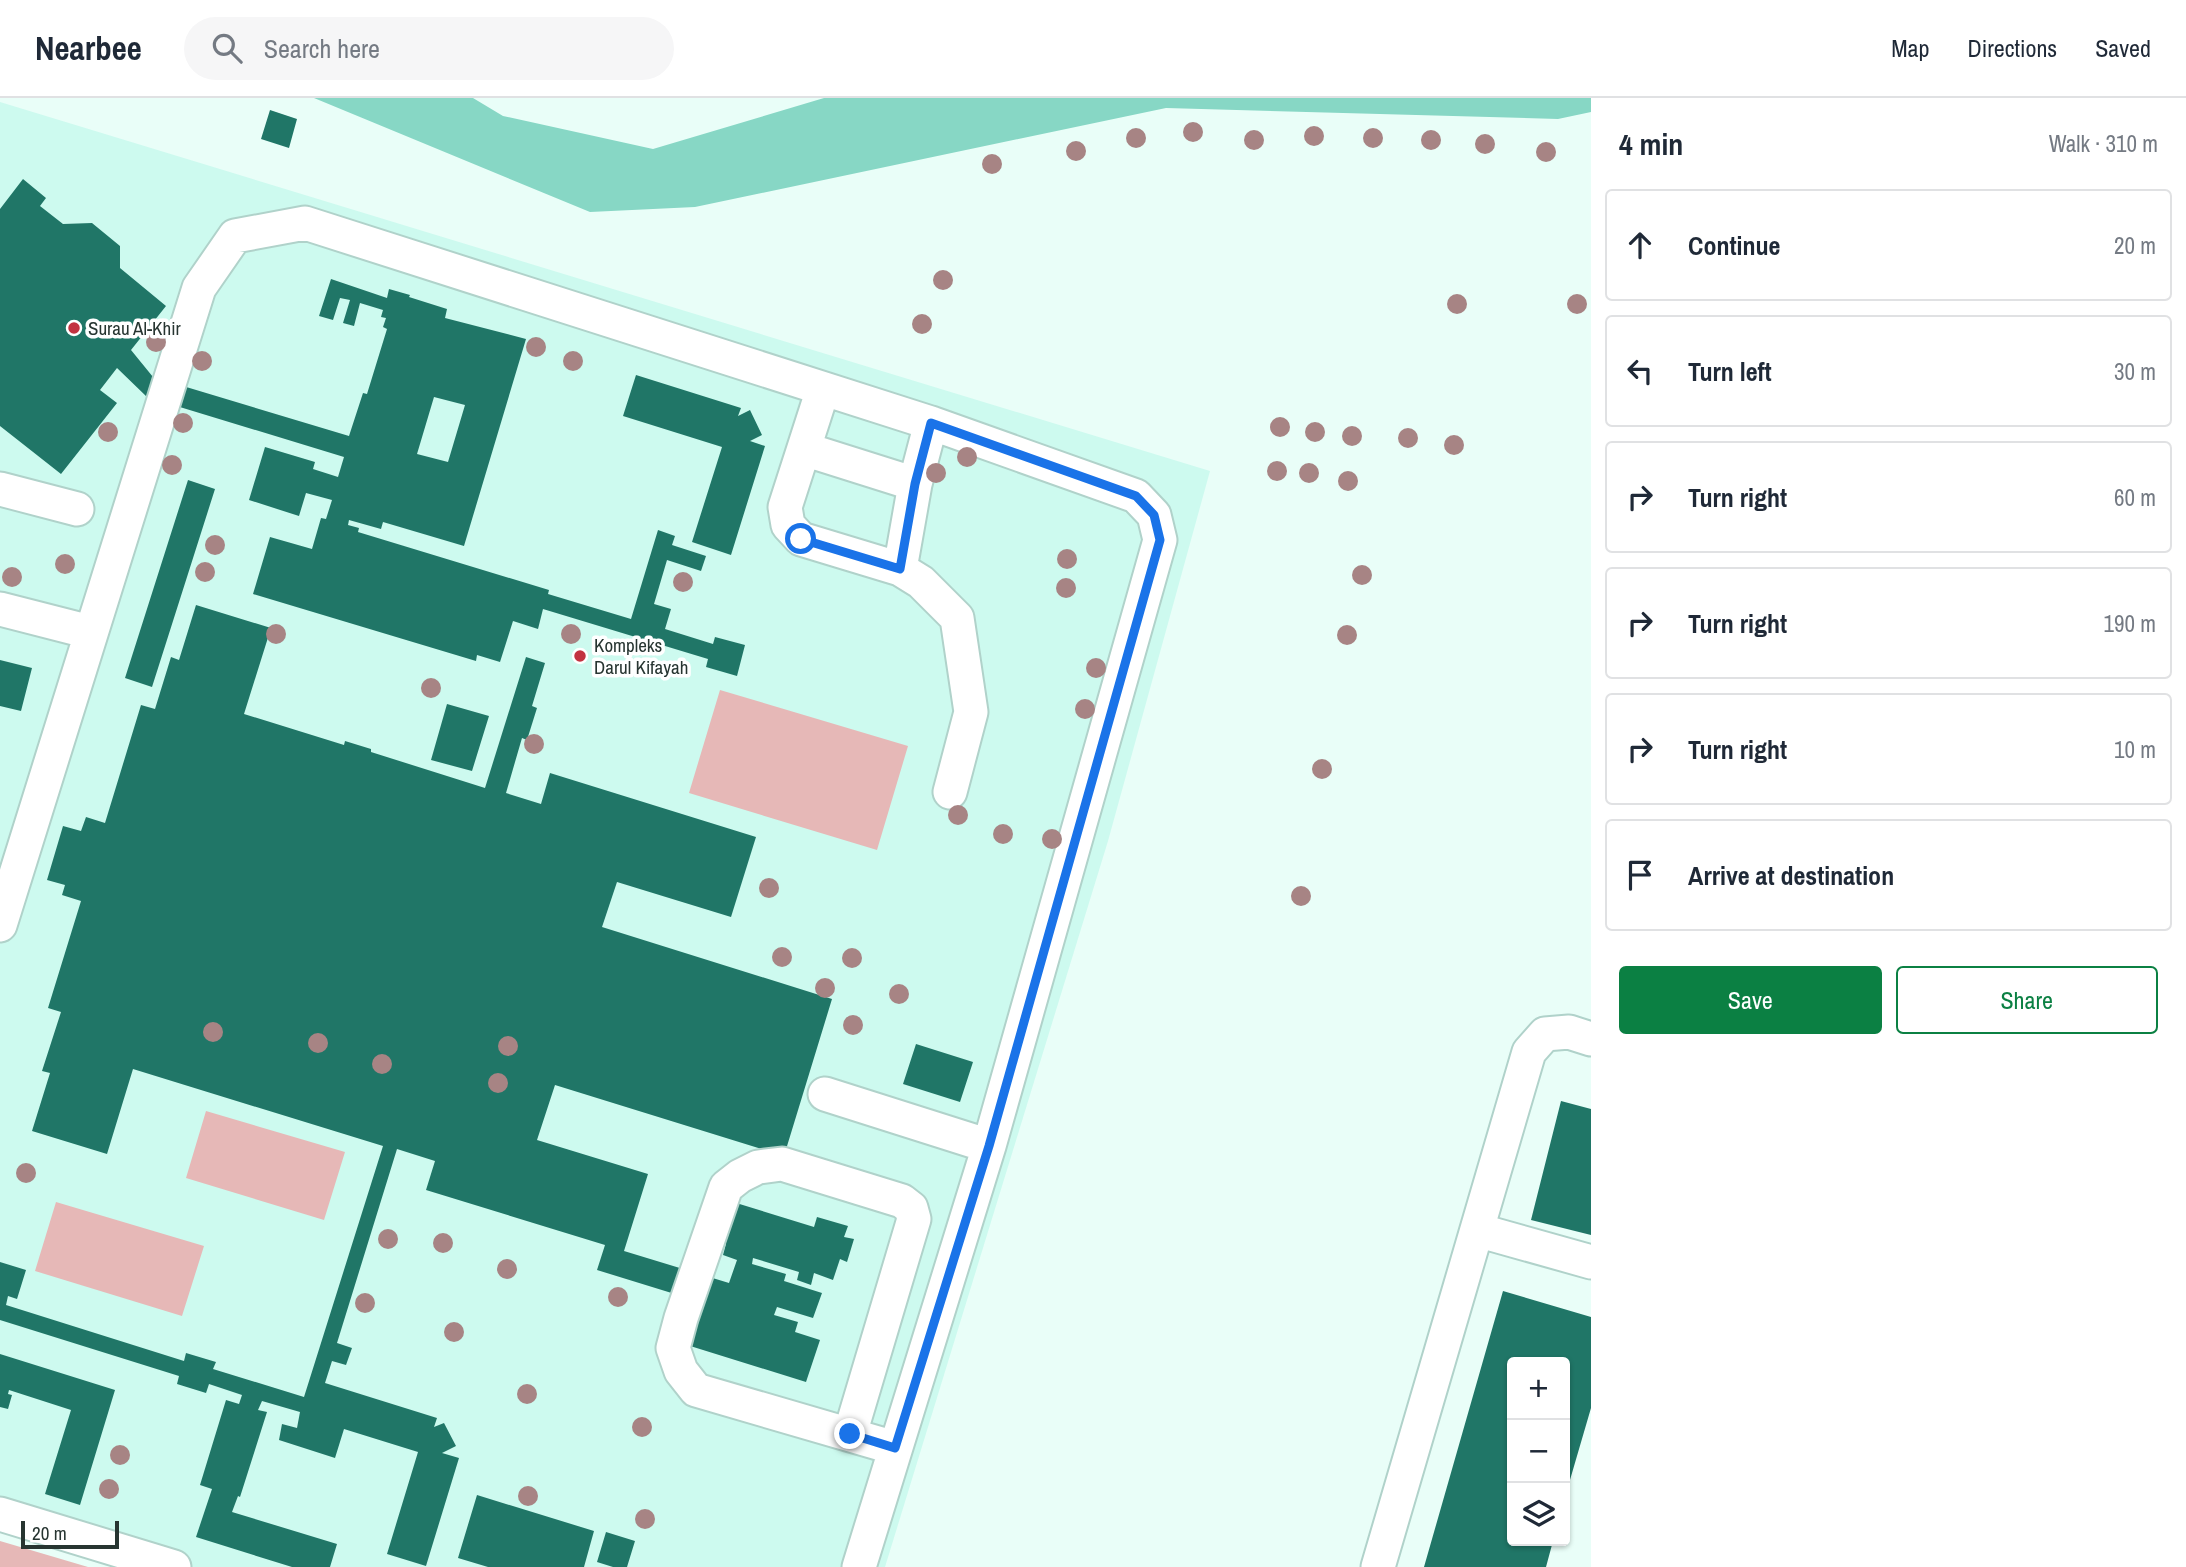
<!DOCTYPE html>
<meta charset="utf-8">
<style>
:root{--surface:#fff;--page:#f6f6f7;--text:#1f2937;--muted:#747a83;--line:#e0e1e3;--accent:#0b8043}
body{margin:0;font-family:"Archivo Narrow",sans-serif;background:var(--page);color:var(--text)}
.controls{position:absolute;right:21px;bottom:21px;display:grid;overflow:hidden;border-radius:7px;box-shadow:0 2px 5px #0004}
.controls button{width:63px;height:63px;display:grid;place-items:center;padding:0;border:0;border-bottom:2px solid var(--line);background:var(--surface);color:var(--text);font:35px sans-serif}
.scale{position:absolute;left:21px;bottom:18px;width:98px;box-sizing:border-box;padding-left:7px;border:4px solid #273531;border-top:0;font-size:19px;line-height:24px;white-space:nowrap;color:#273531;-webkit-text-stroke:5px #fff;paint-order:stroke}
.stop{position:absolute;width:21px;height:21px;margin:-16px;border:5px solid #1a73e8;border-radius:50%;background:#fff}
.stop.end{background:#1a73e8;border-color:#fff;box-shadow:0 2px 7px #0008}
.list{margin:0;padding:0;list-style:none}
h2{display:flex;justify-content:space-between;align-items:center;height:91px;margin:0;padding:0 28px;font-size:30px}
h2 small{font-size:23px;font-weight:400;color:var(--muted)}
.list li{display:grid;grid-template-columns:46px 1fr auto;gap:21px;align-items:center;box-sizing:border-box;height:112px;margin:0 14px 14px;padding:0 14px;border:2px solid var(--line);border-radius:7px}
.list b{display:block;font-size:26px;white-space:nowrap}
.list em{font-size:23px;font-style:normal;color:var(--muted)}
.actions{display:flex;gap:14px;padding:21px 28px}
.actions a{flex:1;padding:16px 0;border:2px solid var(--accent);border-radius:7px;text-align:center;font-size:24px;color:var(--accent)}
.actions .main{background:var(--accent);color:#fff}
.icon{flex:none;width:38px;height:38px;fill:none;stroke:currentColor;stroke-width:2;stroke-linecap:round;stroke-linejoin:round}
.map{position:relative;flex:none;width:1591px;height:1469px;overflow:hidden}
header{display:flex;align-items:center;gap:42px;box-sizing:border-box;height:98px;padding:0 35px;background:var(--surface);border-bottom:2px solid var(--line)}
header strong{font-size:33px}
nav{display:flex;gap:38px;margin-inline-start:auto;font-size:24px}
.search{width:490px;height:63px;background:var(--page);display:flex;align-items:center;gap:18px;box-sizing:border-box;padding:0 24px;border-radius:38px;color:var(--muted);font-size:26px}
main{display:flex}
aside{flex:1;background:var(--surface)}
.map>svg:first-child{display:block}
</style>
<header>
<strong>Nearbee</strong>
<div class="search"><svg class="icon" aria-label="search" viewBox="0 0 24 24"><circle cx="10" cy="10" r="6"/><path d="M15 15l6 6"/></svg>Search here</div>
<nav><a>Map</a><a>Directions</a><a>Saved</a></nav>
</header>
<main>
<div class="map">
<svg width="1591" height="1469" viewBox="0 0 1591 1469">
<rect width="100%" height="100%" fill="#e9fef8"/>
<path fill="#cdfaef" d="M0,4L1210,373L1108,743L885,1469H131L0,1429Z"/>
<path fill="#e6b8b7" d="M720,592L908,648L877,752L689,695Z
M206,1013L345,1054L324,1122L186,1080Z
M56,1104L204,1148L182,1218L35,1173Z
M0,1443L88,1469H0Z"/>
<path fill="#87d7c5" d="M314,0H473L503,18L653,51L824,0H1591V14L1558,21L1166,10L695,109L590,114Z"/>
<path fill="#207667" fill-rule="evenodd" d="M270,12L297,21L289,50L261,41Z
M23,81L46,100L40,108L63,126L92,125L120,148V170L166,208L131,252L153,279L349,338L363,295L367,296L387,231L383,229L386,220L381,219L383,212L360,205L354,228L343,225L350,202L340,200L333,222L319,218L331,181L387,200L389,191L410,197L409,199L447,211L445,220L526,241L464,448L383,424L381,431L349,422L348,427L359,430L358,434L549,492L548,496L631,521L658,432L675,438L672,447L706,458L701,473L667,462L654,506L671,511L665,531L713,546L715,539L745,547L737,578L706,569L708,561L543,511L538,531L513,523L500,564L477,557L476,563L253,496L270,439L312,451L321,420L326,421L332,402L306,395L299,418L249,402L265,349L315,364L313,371L338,379L344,359L147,299L117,270L100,292L117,305L61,376L0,328V111ZM434,299L465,307L448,364L417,356Z
M636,277L741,310L738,318L750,312L762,337L750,343L765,348L731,457L692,444L722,349L623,318Z
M188,382L215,391L152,589L125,580Z
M196,507L271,530L244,616L344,647L345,643L371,651V654L485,690L526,559L545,565L532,608L537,610L527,642L522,640L506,695L541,706L550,675L756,739L731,819L617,784L602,829L832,901L784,1058L555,987L537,1042L648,1076L624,1153L729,1185L737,1162L723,1157L726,1146L723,1145L733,1104L814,1129L817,1119L848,1128L844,1139L854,1141L847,1164L840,1161L833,1182L814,1175L811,1187L797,1182L799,1174L753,1160L752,1166L786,1176L784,1183L822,1195L813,1220L777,1209L774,1217L798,1224L795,1234L820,1242L806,1284L687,1247L694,1224L698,1226L704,1205L597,1172L605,1147L426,1092L435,1063L397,1051L337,1245L352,1250L346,1267L332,1263L325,1285L437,1320L434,1329L444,1325L456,1348L442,1355L459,1360L426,1468L387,1456L418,1354L344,1331L335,1360L279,1342L282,1326L297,1330L300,1314L262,1303L258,1312L267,1314L240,1399L238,1398L232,1414L337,1446L330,1469H292L196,1439L212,1391L200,1387L226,1302L239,1306L242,1297L209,1286L206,1295L177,1286L179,1278L0,1222V1164L26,1172L17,1201L8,1198L6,1207L184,1263L186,1255L216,1264L213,1271L304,1299L383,1048L133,971L107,1056L32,1033L50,975L42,973L61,914L48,910L81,803L62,797L65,787L47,782L63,728L81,733L86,719L105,725L141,607L155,611L171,559L179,562Z
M0,562L32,570L21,613L0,608Z
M447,606L489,618L472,673L431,662Z
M916,946L973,964L960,1004L903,986Z
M1561,1003L1591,1011V1137L1531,1122Z
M1503,1193L1591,1219V1310L1565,1399V1264H1512V1443H1553L1546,1469H1424Z
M0,1256L115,1292L80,1407L45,1396L71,1312L9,1292L8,1296L12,1297L8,1311L0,1309Z
M477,1397L594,1433L584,1469H488L458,1460Z
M606,1434L635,1443L627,1469H613L597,1464Z"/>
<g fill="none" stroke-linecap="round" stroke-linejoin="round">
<defs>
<path id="minor" d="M823,291L785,409L788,427L801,441L900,471
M931,325L915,386L900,471L921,484L957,520L971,614L950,694
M804,351L915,386
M0,391L77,411
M0,511L90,534
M0,827L199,190L235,138L305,125L931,325L1136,398L1154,417L1160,442L989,1048L859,1469
M825,996L989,1048
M1477,1132L1591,1164
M850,1336L914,1121L911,1110L902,1103L782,1066L758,1069L740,1078L726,1089L681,1220L673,1250L681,1273L696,1292L895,1350
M0,1416L174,1469
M1378,1469L1529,954L1545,936L1569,934L1591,941"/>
</defs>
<use href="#minor" stroke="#b0d2ca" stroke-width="37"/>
<use href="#minor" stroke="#fff" stroke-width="33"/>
</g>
<g fill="#a78484">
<circle cx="1193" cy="34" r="10"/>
<circle cx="1314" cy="38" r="10"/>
<circle cx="1136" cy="40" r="10"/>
<circle cx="1373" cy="40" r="10"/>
<circle cx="1254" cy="42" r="10"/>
<circle cx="1431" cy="42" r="10"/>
<circle cx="1485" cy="46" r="10"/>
<circle cx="1076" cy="53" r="10"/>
<circle cx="1546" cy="54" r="10"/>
<circle cx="992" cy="66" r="10"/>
<circle cx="943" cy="182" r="10"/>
<circle cx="1457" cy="206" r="10"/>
<circle cx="1577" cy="206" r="10"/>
<circle cx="922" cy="226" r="10"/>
<circle cx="156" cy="244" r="10"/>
<circle cx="536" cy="249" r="10"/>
<circle cx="202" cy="263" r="10"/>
<circle cx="573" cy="263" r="10"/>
<circle cx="183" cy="325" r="10"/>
<circle cx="1280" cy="329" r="10"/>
<circle cx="108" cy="334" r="10"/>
<circle cx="1315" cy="334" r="10"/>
<circle cx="1352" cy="338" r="10"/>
<circle cx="1408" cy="340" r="10"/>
<circle cx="1454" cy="347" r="10"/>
<circle cx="967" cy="359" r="10"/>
<circle cx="172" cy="367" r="10"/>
<circle cx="1277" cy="373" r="10"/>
<circle cx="936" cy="375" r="10"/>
<circle cx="1309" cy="375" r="10"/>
<circle cx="1348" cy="383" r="10"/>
<circle cx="215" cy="447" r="10"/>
<circle cx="1067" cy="461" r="10"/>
<circle cx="65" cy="466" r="10"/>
<circle cx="205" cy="474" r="10"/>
<circle cx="1362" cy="477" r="10"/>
<circle cx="12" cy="479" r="10"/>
<circle cx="683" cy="484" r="10"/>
<circle cx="1066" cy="490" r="10"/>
<circle cx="276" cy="536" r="10"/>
<circle cx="571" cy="536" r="10"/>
<circle cx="1347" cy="537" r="10"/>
<circle cx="1096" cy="570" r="10"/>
<circle cx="431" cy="590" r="10"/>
<circle cx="1085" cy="611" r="10"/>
<circle cx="534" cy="646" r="10"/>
<circle cx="1322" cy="671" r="10"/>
<circle cx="958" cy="717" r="10"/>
<circle cx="1003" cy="736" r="10"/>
<circle cx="1052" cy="741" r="10"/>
<circle cx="769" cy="790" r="10"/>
<circle cx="1301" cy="798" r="10"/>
<circle cx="782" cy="859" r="10"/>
<circle cx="852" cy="860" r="10"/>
<circle cx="825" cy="890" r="10"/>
<circle cx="899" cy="896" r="10"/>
<circle cx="853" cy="927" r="10"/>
<circle cx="213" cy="934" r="10"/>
<circle cx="318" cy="945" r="10"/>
<circle cx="508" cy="948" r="10"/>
<circle cx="382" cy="966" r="10"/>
<circle cx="498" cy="985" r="10"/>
<circle cx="26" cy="1075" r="10"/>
<circle cx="388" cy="1141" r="10"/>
<circle cx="443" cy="1145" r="10"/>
<circle cx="507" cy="1171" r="10"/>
<circle cx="618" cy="1199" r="10"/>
<circle cx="365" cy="1205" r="10"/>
<circle cx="454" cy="1234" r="10"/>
<circle cx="527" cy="1296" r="10"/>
<circle cx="642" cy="1329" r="10"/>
<circle cx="120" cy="1357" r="10"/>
<circle cx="109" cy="1391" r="10"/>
<circle cx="528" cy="1398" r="10"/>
<circle cx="645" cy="1421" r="10"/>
</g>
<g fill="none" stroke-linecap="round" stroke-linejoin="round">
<path stroke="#1a73e8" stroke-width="9" d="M801,441L900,471L915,386L931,325L1136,398L1154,417L1160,442L989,1048L895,1350L850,1336"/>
</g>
<g fill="#c23240" stroke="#fff" stroke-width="2.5">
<circle cx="74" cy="230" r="7"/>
<circle cx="580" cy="558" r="7"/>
</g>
<g text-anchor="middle" stroke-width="7" stroke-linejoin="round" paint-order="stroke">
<g font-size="19" fill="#273531" stroke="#fff" text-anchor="start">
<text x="88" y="237">Surau Al-Khir</text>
<text x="594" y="554">Kompleks<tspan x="594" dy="22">Darul Kifayah</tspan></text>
</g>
</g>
</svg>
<div class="controls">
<button>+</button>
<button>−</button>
<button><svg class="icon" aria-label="layers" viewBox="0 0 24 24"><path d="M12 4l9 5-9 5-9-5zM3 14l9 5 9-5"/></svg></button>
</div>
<div class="scale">20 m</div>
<div class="stop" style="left:801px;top:441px"></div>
<div class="stop end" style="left:850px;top:1336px"></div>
</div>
<aside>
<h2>4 min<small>Walk · 310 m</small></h2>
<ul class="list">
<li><svg class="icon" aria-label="ahead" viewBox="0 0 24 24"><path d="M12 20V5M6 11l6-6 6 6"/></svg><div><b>Continue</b></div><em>20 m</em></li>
<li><svg class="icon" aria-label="left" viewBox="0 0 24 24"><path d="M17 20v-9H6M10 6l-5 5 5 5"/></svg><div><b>Turn left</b></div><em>30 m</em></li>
<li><svg class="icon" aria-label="right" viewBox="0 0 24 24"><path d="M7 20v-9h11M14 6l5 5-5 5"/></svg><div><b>Turn right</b></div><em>60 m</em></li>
<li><svg class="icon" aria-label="right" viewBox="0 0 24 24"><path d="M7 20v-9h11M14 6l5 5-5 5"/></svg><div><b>Turn right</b></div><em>190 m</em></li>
<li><svg class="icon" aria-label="right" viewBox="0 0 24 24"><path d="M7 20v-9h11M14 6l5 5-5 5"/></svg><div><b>Turn right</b></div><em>10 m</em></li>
<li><svg class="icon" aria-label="arrive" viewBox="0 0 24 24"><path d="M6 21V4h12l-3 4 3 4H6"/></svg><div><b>Arrive at destination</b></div></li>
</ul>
<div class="actions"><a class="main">Save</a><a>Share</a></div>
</aside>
</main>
